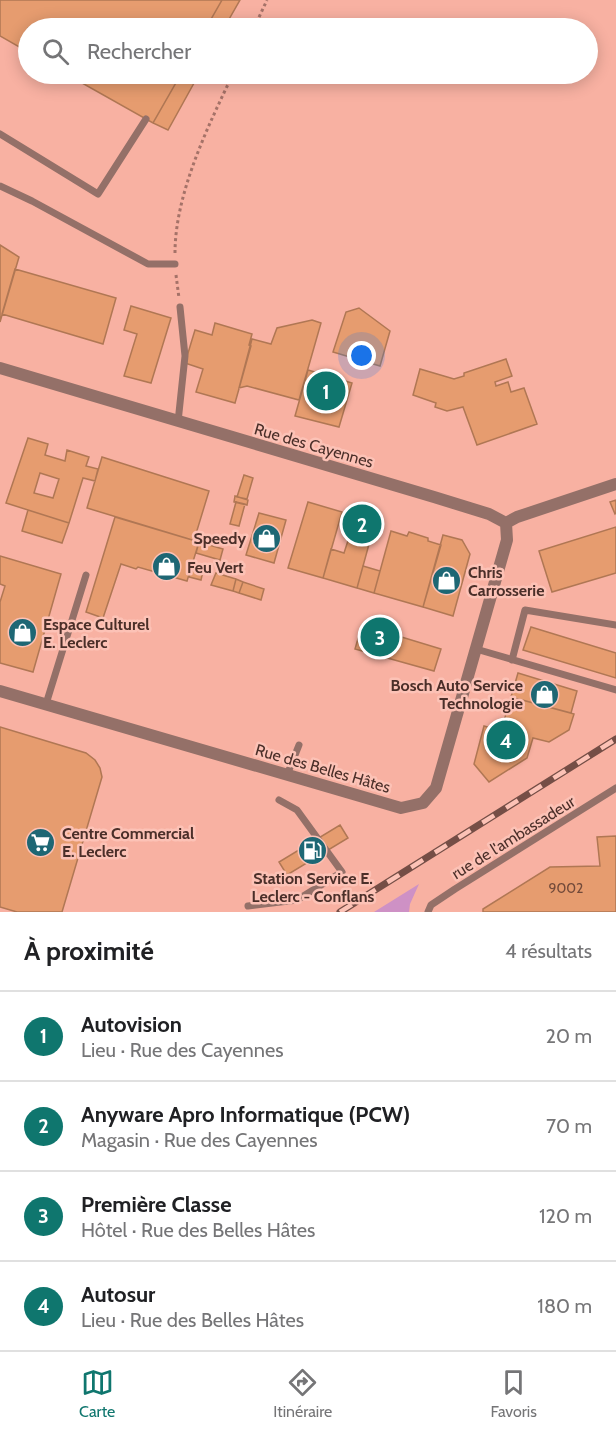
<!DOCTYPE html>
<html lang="fr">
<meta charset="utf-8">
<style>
:root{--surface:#fff;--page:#f2f2f2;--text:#202124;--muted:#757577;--line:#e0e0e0;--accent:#0f766e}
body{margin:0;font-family:Cabin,sans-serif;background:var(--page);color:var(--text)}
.you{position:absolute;left:362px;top:356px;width:21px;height:21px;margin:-15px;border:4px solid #fff;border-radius:50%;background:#1a73e8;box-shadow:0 0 0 9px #1a73e833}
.badge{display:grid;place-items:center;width:39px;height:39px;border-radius:50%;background:var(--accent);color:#fff;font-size:20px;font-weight:700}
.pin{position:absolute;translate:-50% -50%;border:3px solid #fff;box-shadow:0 2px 6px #0006}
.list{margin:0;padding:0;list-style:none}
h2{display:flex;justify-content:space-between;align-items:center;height:78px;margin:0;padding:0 24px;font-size:26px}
h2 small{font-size:20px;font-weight:400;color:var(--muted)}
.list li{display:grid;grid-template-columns:39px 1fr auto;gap:18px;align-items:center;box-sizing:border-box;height:90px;padding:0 24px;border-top:2px solid var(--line)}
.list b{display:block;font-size:22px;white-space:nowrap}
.list p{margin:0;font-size:20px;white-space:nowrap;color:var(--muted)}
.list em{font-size:20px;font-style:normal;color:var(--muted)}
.icon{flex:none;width:33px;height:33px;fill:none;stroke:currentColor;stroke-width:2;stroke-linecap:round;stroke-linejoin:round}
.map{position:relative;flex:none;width:616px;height:912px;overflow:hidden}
.search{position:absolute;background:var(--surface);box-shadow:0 3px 15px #0003;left:18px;right:18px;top:18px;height:66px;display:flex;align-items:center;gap:15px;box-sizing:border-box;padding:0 21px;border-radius:33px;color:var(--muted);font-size:22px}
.sheet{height:438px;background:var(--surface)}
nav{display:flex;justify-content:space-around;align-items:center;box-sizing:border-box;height:84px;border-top:2px solid var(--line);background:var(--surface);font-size:16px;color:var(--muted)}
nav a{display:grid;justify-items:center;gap:3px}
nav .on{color:var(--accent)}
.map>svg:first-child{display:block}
</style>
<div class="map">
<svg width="616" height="912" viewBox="0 0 616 912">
<rect width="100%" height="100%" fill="#f8b1a2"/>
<path fill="#ce91c5" d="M419,884L410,904L409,912H374Z"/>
<path fill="#e69c6f" stroke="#b07754" stroke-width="1.5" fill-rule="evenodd" d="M0,0H222L206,28H28V52L0,36Z
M222,0H240L224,28H206Z
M66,74H181L153,123Z
M181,74H199L168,130L153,123Z
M0,245L19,257L0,322Z
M15,269L116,298L103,344L2,314Z
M131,306L171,318L151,383L124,376L137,334L124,330Z
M359,308L390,331L380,366L333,352L346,312Z
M312,320L321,323L299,400L247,386L239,388L252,339L271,344L277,328Z
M215,323L252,334L249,345L251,346L235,403L196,392L203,369L185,363L195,330L212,335Z
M506,359L512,376L495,382L496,386L508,382L511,392L524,388L537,424L477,445L463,407L447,411L435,407L436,403L413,395L420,369L454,379L464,376V373Z
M308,370L352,383L339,427L295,416Z
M28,438L48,444L45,455L65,461L67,450L89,457L86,466L98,469L95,481L83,478L69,523L6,503ZM40,473L59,479L53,498L34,493Z
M102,457L209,491L195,537L200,539L199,542L87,508Z
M244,475L253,478L247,499L237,497Z
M235,496L248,500L247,505L234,502Z
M616,500V513L615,514L610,502Z
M236,502L245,504L239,526L230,524Z
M308,502L342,512L323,578L288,568Z
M28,510L69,523L62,543L22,531Z
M358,510L377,515L357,588L323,578L331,549L344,553Z
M259,513L286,520L274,563L246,555Z
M115,517L199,542L187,581L138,567L136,569L121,564L103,618L86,612Z
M616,527V573L552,592L539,551Z
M391,531L407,536L409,532L428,538V541L441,545L423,607L374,593Z
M443,535L462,540L470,554L453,616L423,607Z
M199,542L223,549L220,560L196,553Z
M0,556L61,574L33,672L0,663V602L5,586L0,584Z
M363,566L380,571L374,593L357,588Z
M192,568L203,571L201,580L189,577Z
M216,573L236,579L233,591L211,585Z
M236,579L243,582L239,593L233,591Z
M243,582L264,589L261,600L239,593Z
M362,625L441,649L434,671L355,649Z
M531,627L616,653V678L523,650Z
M518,673L577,691L571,713L511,697Z
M511,697L574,714L569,730L549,742L533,738L527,758L489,782L474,764L484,726L501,731Z
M0,727L86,753L95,760L100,768L102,777L62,912H17L0,907Z
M340,825L348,838L287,875L279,862Z
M616,836V912H483V909L550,867L600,866L597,837Z"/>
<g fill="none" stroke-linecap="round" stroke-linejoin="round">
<path stroke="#a57268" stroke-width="3" stroke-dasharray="3 3" stroke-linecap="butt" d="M254,28L267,0
M175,253C175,194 208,126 233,74
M176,275L179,298"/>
<path stroke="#947068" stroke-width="7" d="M0,134L98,194L146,119
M0,186L32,201L148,264H175
M178,422L185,356L180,307
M476,649L616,690
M512,660L525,610L616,625
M46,704L86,575
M287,775L299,745
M248,906L297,900L342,872L297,810L279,800
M428,912L431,905L455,889L616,788"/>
<path stroke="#947068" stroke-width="12" d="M0,368L434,497L489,514L506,523
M506,523L517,517L616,484
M0,691L401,808L423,803L436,788L507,540L506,523"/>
<defs>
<path id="rail" d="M340,912L616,739"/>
</defs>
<use href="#rail" stroke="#754e46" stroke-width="7"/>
<use href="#rail" stroke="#fcc2b6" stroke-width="4.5" stroke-dasharray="14" stroke-linecap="butt"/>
</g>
<defs>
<symbol id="shop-disc" viewBox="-11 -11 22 22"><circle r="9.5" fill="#1e6774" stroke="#fcc2b6"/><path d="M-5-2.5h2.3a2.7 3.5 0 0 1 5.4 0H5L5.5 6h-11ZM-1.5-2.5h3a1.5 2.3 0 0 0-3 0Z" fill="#fff"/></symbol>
<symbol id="supermarket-disc" viewBox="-11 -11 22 22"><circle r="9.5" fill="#1e6774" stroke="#fcc2b6"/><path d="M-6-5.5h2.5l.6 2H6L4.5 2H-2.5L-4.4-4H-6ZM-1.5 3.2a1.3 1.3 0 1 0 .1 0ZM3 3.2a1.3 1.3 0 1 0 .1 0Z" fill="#fff"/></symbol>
<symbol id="fuel-disc" viewBox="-11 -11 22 22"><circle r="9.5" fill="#1e6774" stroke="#fcc2b6"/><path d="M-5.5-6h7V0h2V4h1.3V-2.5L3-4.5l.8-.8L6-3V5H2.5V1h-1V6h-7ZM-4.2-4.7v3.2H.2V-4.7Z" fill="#fff"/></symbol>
</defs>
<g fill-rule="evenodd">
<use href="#shop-disc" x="250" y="522" width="33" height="33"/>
<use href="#shop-disc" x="150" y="550" width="33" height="33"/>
<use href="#shop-disc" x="430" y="564" width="33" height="33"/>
<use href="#shop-disc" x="6" y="616" width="33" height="33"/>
<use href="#shop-disc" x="528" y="678" width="33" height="33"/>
<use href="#supermarket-disc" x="24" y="826" width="33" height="33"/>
<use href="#fuel-disc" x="296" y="834" width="33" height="33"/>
</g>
<g text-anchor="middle" stroke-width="5" stroke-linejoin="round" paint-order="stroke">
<g font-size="14" fill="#724a3a">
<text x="566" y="893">9002</text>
</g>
<g font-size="16" fill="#4b2f29" stroke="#fcc2b6">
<text transform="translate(314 445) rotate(16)" y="6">Rue des Cayennes</text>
<text transform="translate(323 768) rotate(16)" y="6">Rue des Belles Hâtes</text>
<text transform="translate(513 837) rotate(-32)" y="6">rue de l'ambassadeur</text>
</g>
<g font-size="16" font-weight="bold" fill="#4b2f29" stroke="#fcc2b6" text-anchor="start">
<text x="246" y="544" text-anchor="end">Speedy</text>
<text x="187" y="573">Feu Vert</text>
<text x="468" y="578">Chris<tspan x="468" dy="18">Carrosserie</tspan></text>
<text x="43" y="630">Espace Culturel<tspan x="43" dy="18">E. Leclerc</tspan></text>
<text x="523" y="691" text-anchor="end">Bosch Auto Service<tspan x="523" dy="18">Technologie</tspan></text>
<text x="62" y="839">Centre Commercial<tspan x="62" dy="18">E. Leclerc</tspan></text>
<text x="313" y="884" text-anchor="middle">Station Service E.<tspan x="313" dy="18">Leclerc - Conflans</tspan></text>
</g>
</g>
</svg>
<div class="you"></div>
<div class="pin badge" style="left:326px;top:391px">1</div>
<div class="pin badge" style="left:362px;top:524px">2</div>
<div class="pin badge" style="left:380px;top:637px">3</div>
<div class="pin badge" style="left:506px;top:740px">4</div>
<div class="search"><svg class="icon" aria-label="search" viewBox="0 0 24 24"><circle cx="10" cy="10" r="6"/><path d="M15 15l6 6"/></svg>Rechercher</div>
</div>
<section class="sheet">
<h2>À proximité<small>4 résultats</small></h2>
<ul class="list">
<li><span class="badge">1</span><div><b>Autovision</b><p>Lieu · Rue des Cayennes</p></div><em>20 m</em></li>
<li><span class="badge">2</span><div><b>Anyware Apro Informatique (PCW)</b><p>Magasin · Rue des Cayennes</p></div><em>70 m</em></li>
<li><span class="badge">3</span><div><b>Première Classe</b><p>Hôtel · Rue des Belles Hâtes</p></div><em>120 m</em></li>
<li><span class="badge">4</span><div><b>Autosur</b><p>Lieu · Rue des Belles Hâtes</p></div><em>180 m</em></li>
</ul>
</section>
<nav>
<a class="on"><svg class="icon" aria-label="map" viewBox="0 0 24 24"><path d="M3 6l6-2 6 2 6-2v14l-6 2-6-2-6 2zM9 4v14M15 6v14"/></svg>Carte</a>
<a><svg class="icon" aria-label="directions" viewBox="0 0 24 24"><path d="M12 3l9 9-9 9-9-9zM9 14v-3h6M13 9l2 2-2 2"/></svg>Itinéraire</a>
<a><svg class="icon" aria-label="saved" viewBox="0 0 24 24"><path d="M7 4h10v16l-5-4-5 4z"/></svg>Favoris</a>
</nav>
